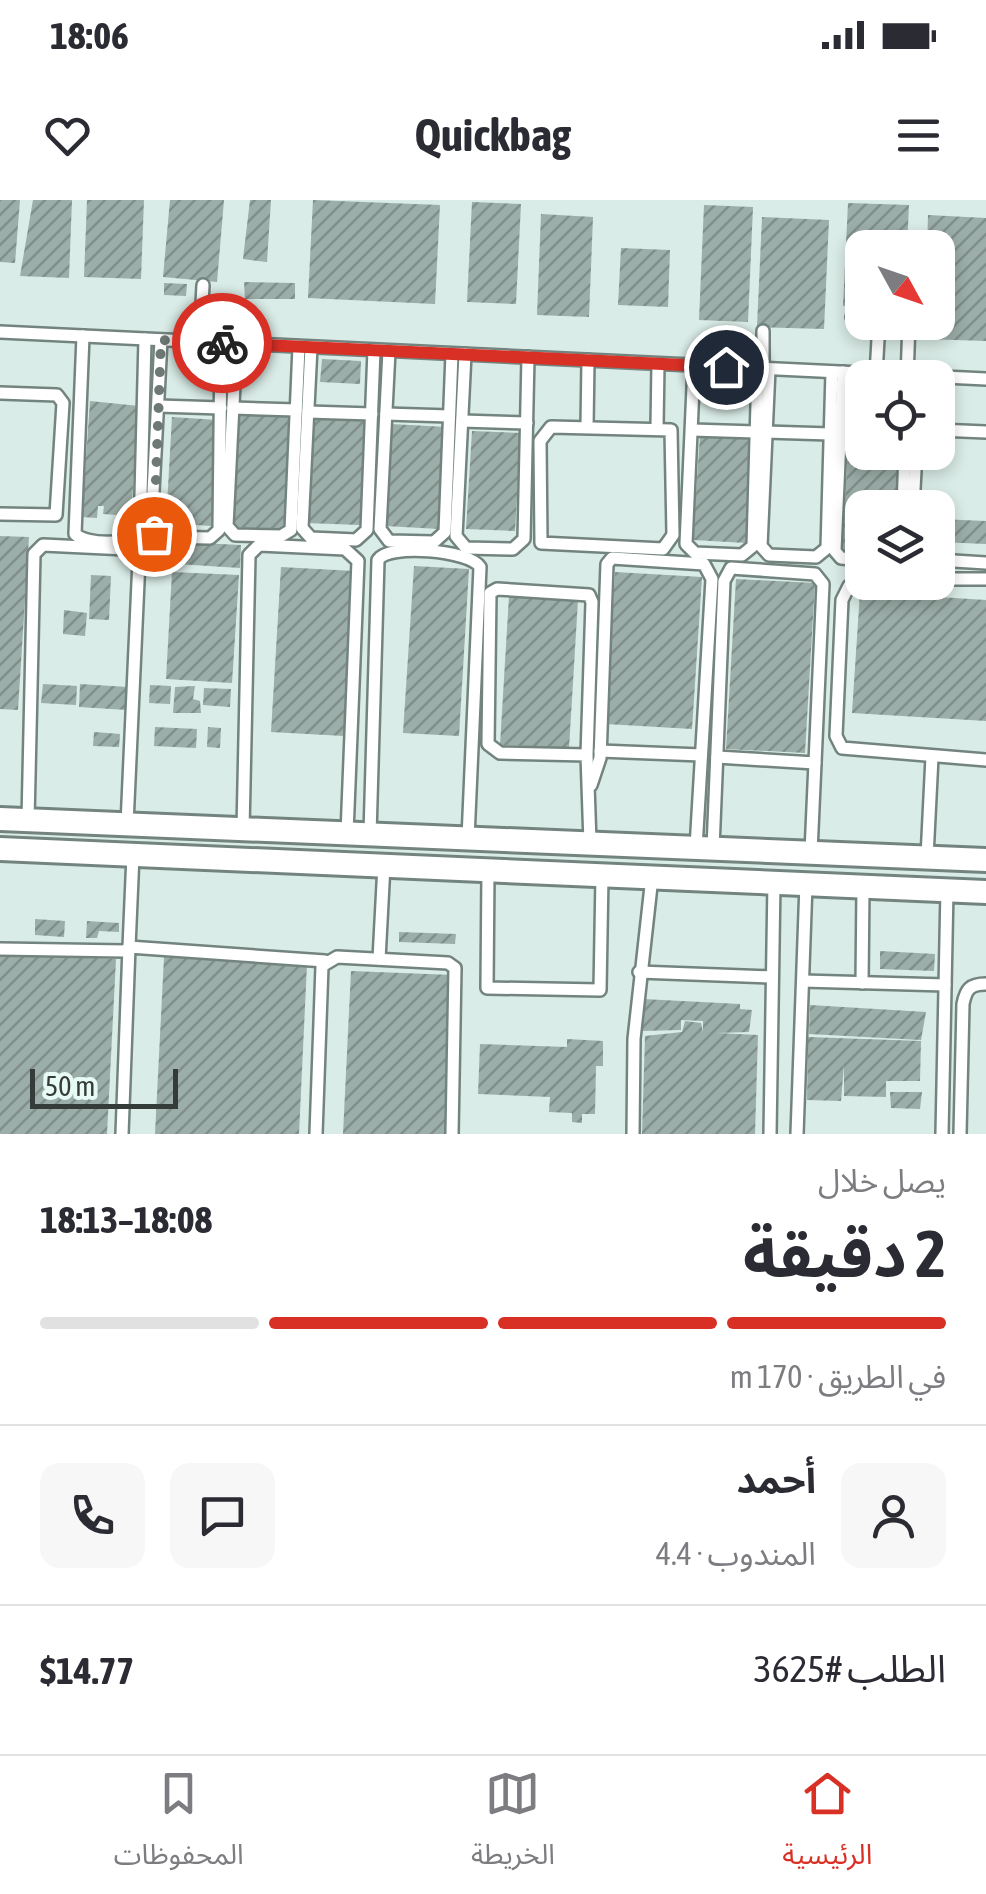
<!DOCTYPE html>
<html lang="ar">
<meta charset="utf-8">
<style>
body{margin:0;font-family:"Asap Condensed","Noto Sans Arabic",sans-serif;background:#f7f7f7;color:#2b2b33;direction:rtl;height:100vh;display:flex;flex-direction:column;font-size:38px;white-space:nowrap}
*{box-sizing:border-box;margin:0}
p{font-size:32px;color:#7c7c81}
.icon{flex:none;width:55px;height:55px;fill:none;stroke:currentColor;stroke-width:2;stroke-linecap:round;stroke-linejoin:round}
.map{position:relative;height:934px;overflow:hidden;direction:ltr}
.side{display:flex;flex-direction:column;background:#fff;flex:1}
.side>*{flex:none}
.needle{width:65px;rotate:130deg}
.tools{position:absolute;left:845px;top:30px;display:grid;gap:20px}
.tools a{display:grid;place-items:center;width:110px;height:110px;border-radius:20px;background:#fff;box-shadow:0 5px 15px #0003;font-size:50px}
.scale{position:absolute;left:30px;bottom:25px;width:148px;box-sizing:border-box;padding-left:10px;border:5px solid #343b39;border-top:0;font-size:28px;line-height:35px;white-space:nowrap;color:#343b39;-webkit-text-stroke:8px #e7faf4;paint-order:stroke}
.pin{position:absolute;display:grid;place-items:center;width:85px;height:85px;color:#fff;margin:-42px;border:5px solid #fff;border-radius:50%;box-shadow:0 2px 10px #0007}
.courier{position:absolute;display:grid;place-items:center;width:100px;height:100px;margin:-50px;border:8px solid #d93025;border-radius:50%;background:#fff;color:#222;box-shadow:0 2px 12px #0007}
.summary em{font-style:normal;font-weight:700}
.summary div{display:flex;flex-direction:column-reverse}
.summary{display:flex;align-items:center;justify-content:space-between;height:170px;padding:0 40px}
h1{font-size:65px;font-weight:700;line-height:75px}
.bar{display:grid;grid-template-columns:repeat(4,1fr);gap:15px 10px;align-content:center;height:120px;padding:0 40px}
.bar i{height:12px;border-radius:8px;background:#e1e1e2}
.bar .selected{background:#d93025}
.bar p{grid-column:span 4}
.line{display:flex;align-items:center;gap:25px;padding:0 40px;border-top:2px solid #e1e1e2}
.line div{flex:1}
.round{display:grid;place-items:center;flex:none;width:105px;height:105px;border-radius:20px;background:#f7f7f7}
.status{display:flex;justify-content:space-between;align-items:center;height:70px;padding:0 50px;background:#fff;direction:ltr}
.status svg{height:28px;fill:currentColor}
header{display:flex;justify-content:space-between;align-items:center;height:130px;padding:0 40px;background:#fff;font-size:45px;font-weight:700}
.tab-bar{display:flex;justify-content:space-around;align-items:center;height:140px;border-top:2px solid #e1e1e2;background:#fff;font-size:28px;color:#7c7c81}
.tab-bar a{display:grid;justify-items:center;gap:5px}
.tab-bar .selected{color:#d93025}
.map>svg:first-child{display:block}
.building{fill:url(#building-hatch)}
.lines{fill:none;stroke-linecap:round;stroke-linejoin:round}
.lane-casing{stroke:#73847f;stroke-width:16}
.street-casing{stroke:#73847f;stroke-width:28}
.lane{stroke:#fff;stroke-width:11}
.street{stroke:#fff;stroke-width:22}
.done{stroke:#6e7976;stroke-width:10;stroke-dasharray:0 18}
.route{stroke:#d93025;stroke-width:12}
</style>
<div class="status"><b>18:06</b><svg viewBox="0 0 49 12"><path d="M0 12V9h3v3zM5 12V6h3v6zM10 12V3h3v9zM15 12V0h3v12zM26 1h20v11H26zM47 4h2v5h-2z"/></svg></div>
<header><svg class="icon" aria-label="menu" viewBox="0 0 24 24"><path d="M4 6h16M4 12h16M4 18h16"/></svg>Quickbag<svg class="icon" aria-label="heart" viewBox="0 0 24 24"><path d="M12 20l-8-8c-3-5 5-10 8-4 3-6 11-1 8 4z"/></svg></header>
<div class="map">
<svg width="986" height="934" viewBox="0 0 986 934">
<defs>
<pattern id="building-hatch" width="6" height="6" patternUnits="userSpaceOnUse" patternTransform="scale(2.5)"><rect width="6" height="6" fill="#9caea9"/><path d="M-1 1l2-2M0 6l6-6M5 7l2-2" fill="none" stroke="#808f8b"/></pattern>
</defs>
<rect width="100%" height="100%" fill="#daece7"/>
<g class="building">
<polygon points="0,0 20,0 15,63 0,62"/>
<polygon points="33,0 72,0 69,78 20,76"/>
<polygon points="87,0 144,0 141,79 84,77"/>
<polygon points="170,0 224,0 217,82 163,77"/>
<polygon points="250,0 271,0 267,62 243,59"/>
<polygon points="313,0 440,5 435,104 308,98"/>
<polygon points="472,2 521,4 516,104 467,102"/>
<polygon points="848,3 909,5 907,48 862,48 862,107 843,106"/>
<polygon points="704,5 753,7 748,122 699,120"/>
<polygon points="541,14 593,17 589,117 537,115"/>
<polygon points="928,15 986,18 986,141 923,139 923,122 938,122 938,48 927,48"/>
<polygon points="762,17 829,20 824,129 757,127"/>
<polygon points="621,48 670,50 668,107 618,105"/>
<polygon points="244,82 295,83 295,99 245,99"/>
<polygon points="164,83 187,84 186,96 164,95"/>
<polygon points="322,159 361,161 360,184 320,182"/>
<polygon points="90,201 139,206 131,316 103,314 104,306 98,306 97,318 82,317"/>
<polygon points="238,214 291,217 284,330 231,327"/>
<polygon points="172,217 218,220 211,326 166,323"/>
<polygon points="313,217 367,220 360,325 306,323"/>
<polygon points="391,224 446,227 439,329 385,326"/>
<polygon points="472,231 521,233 515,331 466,329"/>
<polygon points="700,235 752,238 746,343 693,340"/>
<polygon points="848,249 900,252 897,308 862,308 862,354 842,352"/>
<polygon points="938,319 986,321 986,344 938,342"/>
<polygon points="0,336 29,337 18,510 0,509"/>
<polygon points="179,342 241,345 240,368 177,364"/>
<polygon points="414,366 469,369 459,536 403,533"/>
<polygon points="281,367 354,371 344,536 271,532"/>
<polygon points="172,372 239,375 232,483 166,479"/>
<polygon points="615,372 702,377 692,529 606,524"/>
<polygon points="91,375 111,376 109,420 89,419"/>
<polygon points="736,379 815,383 805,553 726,549"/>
<polygon points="860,392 986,400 986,521 852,513"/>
<polygon points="509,396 578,400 569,548 500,545"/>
<polygon points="64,410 87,413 85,436 63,434"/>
<polygon points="43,484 77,486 76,505 41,503"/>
<polygon points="80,484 128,487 127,510 79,507"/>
<polygon points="150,485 171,486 170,504 149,503"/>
<polygon points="195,486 193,499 200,501 201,513 173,513 175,487"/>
<polygon points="204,488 231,489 230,507 203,505"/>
<polygon points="155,527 197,529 196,548 154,546"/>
<polygon points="208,527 221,528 220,548 207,547"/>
<polygon points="94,532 120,534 119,547 93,546"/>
<polygon points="35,719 65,721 64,737 35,735"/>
<polygon points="87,721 119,723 119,732 99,731 97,738 86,738"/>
<polygon points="399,732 456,734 455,744 399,742"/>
<polygon points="880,751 935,754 934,771 880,769"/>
<polygon points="0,754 116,759 107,934 0,934"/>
<polygon points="164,757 307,764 299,934 155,934"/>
<polygon points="351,771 453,775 445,934 343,934"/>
<polygon points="643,799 740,804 740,809 752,810 749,832 717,833 758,835 755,934 642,934 645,836 682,832 685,821 701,823 703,832 703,821 681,820 681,830 641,831"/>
<polygon points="810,805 926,812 921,840 809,834"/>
<polygon points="808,837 921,841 920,881 886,881 886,897 844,896 844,865 841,901 807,900"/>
<polygon points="567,839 603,841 603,866 596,866 595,914 582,914 582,923 572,922 572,913 549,912 550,897 478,894 480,844 567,847"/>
<polygon points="890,892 922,892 920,909 891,908"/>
</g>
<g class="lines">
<g class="lane-casing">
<g id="lane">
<polyline points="852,117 862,118"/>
<polyline points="0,132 986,179"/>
<path d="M83,136l-8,198c11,11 54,11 65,0l5,-195"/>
<polyline points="161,140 151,330 158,337 210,338 219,330 221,143"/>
<polyline points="200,142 203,85"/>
<polyline points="236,144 227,326 235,335 281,336 291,330 299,147"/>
<polyline points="311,147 302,328 311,338 356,340 367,330 374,150"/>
<polyline points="389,151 380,329 389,341 434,342 445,332 452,154"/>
<polyline points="465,154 456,336 466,348 513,349 524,339 528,157"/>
<polyline points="694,165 686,344 695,353 742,355 753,346 758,168"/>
<polyline points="763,168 763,131"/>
<polyline points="769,169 761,346 769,355 816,357 827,348 832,172"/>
<polyline points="843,172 835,351 841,358 862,360"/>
<polyline points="876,174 879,122"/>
<polyline points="907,178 909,122"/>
<polyline points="0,193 57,195 63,203 56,315 0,314"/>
<polyline points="158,206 221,208"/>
<polyline points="233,208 296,210"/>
<polyline points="308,212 372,214"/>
<polyline points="386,214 449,216"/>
<polyline points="462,221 527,223"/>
<polygon points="551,227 671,230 673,335 663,349 541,343 540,241"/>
<polyline points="587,227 588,160"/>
<polyline points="657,227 658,164"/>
<polyline points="692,230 756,232"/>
<polyline points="938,230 986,232"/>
<polyline points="766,232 830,234"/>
<polyline points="841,236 862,237"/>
<polyline points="903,308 905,252"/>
<polyline points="913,308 916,252"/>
<polyline points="938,360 986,363"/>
<polyline points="862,379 849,386 842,400 836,536 842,548 986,560"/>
<polyline points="938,379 986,379"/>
<polyline points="600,551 701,555"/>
<polyline points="587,555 500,553 488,544 490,393 497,389 589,395 592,402 587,555 590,643"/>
<polyline points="717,557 815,563"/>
<polyline points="591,585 600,558 607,364 612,358 704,364 712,379 696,648"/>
<polyline points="28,620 34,354 43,345 126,349 139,360 127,624"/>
<polyline points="243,629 249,355 259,345 345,349 358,361 347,633"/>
<path d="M370,634l8,-274c10,-17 91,-10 102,7l-12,271"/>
<polyline points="713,648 724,381 731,368 815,374 823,384 811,652"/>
<polyline points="927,657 932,557"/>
<polyline points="488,670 487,788 600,790 602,676"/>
<polyline points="0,749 125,751 129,747 133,655"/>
<polyline points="379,759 384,665"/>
<polyline points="639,772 772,777"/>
<polyline points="803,781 945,785"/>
<polyline points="862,783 863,687"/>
<polyline points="122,934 129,747 325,761"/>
<polyline points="316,934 322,766 337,757 448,763 455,768 452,934"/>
<polyline points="633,934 634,839 652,677"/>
<polyline points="770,934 774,682"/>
<polyline points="797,934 806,684"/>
<polyline points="942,934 947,690"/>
<path d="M960,934l3,-130c3,-15 7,-20 23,-20"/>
</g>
</g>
<g class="street-casing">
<g id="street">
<polyline points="0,619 986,660"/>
<polyline points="0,649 986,692"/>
</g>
</g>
<use href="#lane" class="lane"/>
<use href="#street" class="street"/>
</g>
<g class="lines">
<polyline class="done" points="154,334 161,140 222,143"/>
<polyline class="route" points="222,143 726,167"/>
</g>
</svg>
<div class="tools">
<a><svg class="needle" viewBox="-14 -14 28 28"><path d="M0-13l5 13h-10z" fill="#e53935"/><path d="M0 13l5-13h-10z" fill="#7c7c81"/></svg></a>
<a><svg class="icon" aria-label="locate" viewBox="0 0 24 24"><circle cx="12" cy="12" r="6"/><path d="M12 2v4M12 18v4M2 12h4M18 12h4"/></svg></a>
<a><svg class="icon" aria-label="layers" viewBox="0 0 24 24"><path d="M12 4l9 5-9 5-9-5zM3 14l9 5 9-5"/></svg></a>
</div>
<div class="scale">50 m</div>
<div class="pin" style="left:154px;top:334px;background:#ea580c"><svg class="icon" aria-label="bag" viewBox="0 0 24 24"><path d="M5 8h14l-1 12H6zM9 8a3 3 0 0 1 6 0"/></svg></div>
<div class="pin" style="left:726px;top:167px;background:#1f2937"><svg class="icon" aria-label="home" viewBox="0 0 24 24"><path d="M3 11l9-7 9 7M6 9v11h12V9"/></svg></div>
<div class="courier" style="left:222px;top:143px"><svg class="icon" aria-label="bike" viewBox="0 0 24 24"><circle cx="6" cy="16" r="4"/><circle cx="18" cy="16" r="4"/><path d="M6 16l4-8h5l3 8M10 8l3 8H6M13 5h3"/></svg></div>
</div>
<section class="side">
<div class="summary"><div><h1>2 دقيقة</h1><p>يصل خلال</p></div><em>18:08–18:13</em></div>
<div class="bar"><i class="selected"></i><i class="selected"></i><i class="selected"></i><i></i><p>في الطريق · 170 m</p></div>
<div class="line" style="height:180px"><a class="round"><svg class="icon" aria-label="person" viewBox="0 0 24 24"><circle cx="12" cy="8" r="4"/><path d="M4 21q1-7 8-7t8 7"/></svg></a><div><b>أحمد</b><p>المندوب · 4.4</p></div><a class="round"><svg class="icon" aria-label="chat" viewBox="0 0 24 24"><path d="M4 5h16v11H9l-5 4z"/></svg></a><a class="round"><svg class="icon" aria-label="phone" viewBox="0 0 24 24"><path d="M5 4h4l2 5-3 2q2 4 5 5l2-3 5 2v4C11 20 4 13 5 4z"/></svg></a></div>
<div class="line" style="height:130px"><div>الطلب #3625</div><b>$14.77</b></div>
</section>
<nav class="tab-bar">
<a class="selected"><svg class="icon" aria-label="home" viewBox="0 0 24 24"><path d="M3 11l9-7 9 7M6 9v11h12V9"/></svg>الرئيسية</a>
<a><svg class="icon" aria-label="map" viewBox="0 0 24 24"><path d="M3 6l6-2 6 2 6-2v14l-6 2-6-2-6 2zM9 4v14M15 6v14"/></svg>الخريطة</a>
<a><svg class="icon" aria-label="saved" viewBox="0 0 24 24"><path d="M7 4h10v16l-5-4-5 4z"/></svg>المحفوظات</a>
</nav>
